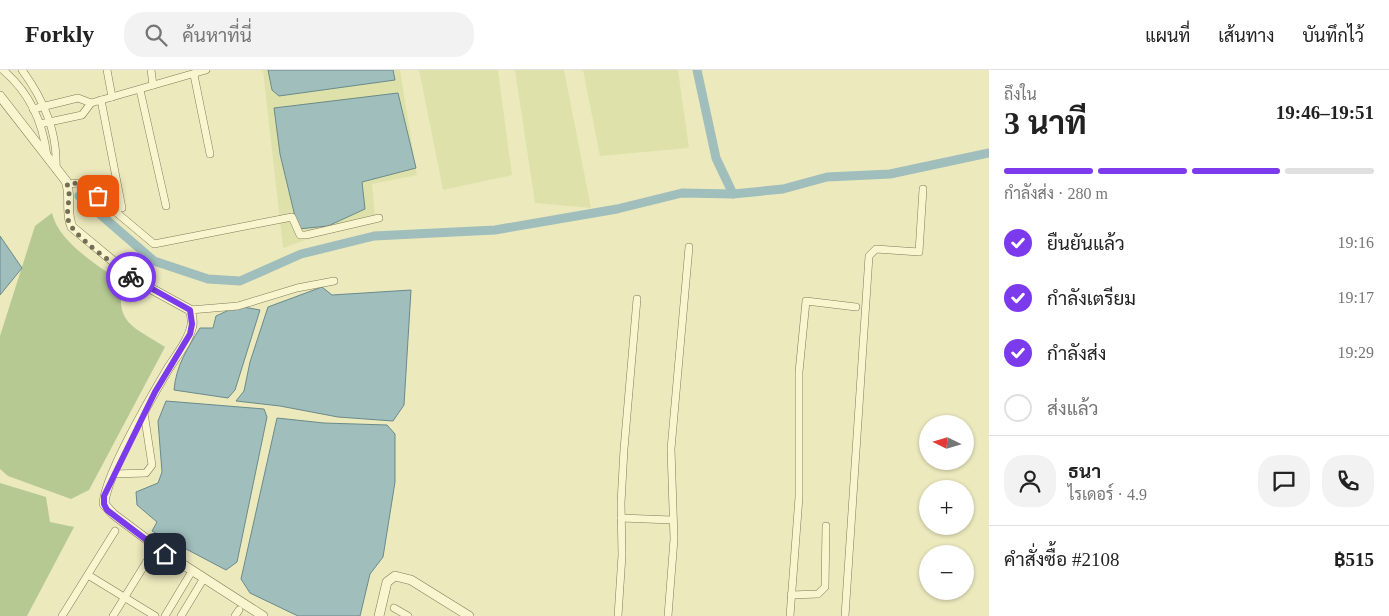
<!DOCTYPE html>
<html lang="th">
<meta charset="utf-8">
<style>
body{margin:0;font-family:"Times New Roman",Sarabun,serif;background:#f2f2f2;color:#222;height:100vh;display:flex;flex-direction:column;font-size:19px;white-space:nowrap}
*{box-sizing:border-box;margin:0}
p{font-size:16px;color:#767676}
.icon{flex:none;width:28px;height:28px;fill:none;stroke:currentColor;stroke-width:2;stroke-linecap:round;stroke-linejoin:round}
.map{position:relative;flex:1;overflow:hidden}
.panel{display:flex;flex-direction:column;background:#fff;width:400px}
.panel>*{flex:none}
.needle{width:32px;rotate:275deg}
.fabs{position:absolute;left:919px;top:345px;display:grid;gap:10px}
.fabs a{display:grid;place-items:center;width:55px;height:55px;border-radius:50%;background:#fff;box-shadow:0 1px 4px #0004;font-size:25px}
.pin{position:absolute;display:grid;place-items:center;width:42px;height:42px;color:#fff;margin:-21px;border-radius:10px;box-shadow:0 2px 8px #0006}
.courier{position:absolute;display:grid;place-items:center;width:50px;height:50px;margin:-25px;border:4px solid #7c3aed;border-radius:50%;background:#fff;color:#222;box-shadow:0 1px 6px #0007}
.summary em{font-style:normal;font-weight:700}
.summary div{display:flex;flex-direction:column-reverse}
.summary{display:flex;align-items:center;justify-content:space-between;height:85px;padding:0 15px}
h1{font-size:32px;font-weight:700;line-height:38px}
.bar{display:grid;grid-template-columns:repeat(4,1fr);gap:8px 5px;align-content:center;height:60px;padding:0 15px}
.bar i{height:6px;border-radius:4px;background:#e0e0e0}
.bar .selected{background:#7c3aed}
.bar p{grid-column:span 4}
.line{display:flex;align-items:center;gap:12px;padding:0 15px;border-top:1px solid #e0e0e0}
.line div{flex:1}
.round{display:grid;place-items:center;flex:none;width:52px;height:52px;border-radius:20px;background:#f2f2f2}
ol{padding:0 15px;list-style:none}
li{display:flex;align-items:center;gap:15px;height:55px}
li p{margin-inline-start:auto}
li .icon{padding:5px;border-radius:50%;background:#7c3aed;color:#fff;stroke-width:4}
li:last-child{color:#767676}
li i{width:28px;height:28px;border:2px solid #e0e0e0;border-radius:50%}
header{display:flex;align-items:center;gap:30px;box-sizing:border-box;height:70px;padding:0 25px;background:#fff;border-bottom:1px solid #e0e0e0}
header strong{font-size:24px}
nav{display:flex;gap:28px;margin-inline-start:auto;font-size:18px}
.search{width:350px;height:45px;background:#f2f2f2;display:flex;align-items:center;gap:12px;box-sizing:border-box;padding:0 18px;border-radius:20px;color:#767676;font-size:19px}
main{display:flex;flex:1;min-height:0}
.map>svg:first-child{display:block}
.farmland{fill:#dee2aa}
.green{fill:#b6c992}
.water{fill:#a0bebc;stroke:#698a8a}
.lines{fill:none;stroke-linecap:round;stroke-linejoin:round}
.canal{stroke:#a0bebc;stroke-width:9}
.minor-casing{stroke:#837957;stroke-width:8}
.tertiary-casing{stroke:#837957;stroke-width:10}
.minor{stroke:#f8f5cf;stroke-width:7}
.tertiary{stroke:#f8f5cf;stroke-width:9}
.done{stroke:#746e54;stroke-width:5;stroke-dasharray:0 9}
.route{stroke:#7c3aed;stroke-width:6}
</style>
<header>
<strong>Forkly</strong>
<div class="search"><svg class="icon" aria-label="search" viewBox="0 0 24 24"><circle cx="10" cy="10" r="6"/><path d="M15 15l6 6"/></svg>ค้นหาที่นี่</div>
<nav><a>แผนที่</a><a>เส้นทาง</a><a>บันทึกไว้</a></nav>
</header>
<main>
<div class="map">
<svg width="989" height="546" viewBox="0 0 989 546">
<rect width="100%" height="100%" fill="#ece9bd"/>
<g class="farmland">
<polygon points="263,0 400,0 417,105 372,114 375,145 283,178"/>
<polygon points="419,0 498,0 512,105 443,120"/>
<polygon points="515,0 564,0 591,138 535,133"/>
<polygon points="583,0 678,0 689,78 600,86"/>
</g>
<g class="green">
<path d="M52,143c6,29 48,54 71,70 -9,41 12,44 42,64l-76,143 -18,9 -63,-23 -8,-7v-133l35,-110z"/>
<polygon points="0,413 46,427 50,452 74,457 27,546 0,546"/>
</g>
<g class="water">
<polygon points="268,0 393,0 395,10 279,26 272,20"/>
<polygon points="398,23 416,98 362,112 365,139 328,156 298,159 280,84 274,38"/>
<polygon points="0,166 22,198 0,225"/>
<polygon points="322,217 332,225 411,220 404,335 393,351 338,347 280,336 236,331 244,321 250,292 268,237"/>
<path d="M238,236l22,4 -25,80 -7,8 -54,-8c2,-24 13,-41 26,-62h13l3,-12z"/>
<polygon points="166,331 264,339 267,347 237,492 226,500 152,461 157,452 137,435 136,422 158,413 162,402 158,351"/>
<polygon points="277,348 324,353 387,355 395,364 395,412 383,487 370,504 360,546 298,546 250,523 241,509"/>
</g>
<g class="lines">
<g class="canal">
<polyline points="697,0 716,88 733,124"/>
<polyline points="79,126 154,191 208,209 240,211 301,184 374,166 495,160 617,139 682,123 733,124 783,119 827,107 890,104 989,83"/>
</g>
<g class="minor-casing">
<g id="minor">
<path d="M3,0c26,22 40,53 44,86"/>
<path d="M22,0c22,30 36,62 34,99"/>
<polyline points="107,0 112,27"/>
<polyline points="151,0 153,15"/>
<polyline points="194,5 210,84"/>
<polyline points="140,20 166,136"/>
<polyline points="101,30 122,138"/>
<polyline points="91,33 206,0"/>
<polyline points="33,39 78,28 91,33 82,45 40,54"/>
<polyline points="67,114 79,113 86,117 154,174 292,147 300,165 306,165 379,148"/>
<polyline points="190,240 238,236 297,218 334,211"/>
<polyline points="114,404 146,403 152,395 144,343"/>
<polyline points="621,448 672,450"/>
<polyline points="88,505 155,546"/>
<polyline points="791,525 818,524 825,517 826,456"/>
<polyline points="394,538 408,546"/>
<polyline points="62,546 115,461"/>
<polyline points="113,546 152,483"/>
<polyline points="165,546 192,501"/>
<polyline points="181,546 204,508"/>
<polyline points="235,546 239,540"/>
<polyline points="618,546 622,485 621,433 624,379 637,229"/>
<polyline points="668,546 674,469 671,379 689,177"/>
<polyline points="790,546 799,427 799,302 806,231 856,237"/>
<polyline points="845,546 869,186 876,179 919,182 923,119"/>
</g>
</g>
<g class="tertiary-casing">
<g id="tertiary">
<path d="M0,26l66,85c6,15 -1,31 6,46l65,54 53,29c2,6 3,10 2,15 -3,16 -16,31 -24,44 -16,27 -63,108 -64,135l9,10 52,39 98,63"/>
<polyline points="379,546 387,512 395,506 411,510 469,546"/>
</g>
</g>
<use href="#minor" class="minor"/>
<use href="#tertiary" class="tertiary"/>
</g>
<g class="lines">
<path class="done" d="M98,126l-19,-13 -12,1c5,11 -1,23 1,35 3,17 49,46 63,58"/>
<polyline class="route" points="131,207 190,240 192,254 190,264 155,322 104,426 104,434 107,440 165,484"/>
</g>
</svg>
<div class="fabs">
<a><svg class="needle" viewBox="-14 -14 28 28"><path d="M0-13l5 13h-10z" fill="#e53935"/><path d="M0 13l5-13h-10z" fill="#767676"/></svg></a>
<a>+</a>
<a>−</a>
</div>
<div class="pin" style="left:98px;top:126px;background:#ea580c"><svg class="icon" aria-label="bag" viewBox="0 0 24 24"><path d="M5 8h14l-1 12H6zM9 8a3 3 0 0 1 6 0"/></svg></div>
<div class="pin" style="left:165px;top:484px;background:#1f2937"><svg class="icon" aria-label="home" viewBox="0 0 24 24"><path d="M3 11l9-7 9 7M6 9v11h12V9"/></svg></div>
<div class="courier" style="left:131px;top:207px"><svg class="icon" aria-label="bike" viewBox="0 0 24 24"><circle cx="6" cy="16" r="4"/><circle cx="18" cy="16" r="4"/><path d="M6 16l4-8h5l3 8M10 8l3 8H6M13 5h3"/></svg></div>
</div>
<section class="panel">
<div class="summary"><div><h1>3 นาที</h1><p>ถึงใน</p></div><em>19:46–19:51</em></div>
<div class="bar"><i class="selected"></i><i class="selected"></i><i class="selected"></i><i></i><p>กำลังส่ง · 280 m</p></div>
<ol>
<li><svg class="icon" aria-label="check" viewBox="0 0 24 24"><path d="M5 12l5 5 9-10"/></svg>ยืนยันแล้ว<p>19:16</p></li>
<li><svg class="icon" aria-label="check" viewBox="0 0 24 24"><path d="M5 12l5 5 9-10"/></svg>กำลังเตรียม<p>19:17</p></li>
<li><svg class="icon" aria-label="check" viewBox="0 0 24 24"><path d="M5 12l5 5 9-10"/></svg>กำลังส่ง<p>19:29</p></li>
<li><i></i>ส่งแล้ว</li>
</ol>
<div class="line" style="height:90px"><a class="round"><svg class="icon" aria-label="person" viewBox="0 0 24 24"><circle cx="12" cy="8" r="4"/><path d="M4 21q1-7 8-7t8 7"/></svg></a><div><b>ธนา</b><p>ไรเดอร์ · 4.9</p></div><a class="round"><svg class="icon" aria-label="chat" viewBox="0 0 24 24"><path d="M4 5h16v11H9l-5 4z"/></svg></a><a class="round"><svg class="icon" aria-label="phone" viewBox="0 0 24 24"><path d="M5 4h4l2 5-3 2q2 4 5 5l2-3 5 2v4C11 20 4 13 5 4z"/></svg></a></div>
<div class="line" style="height:65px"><div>คำสั่งซื้อ #2108</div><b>฿515</b></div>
</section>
</main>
